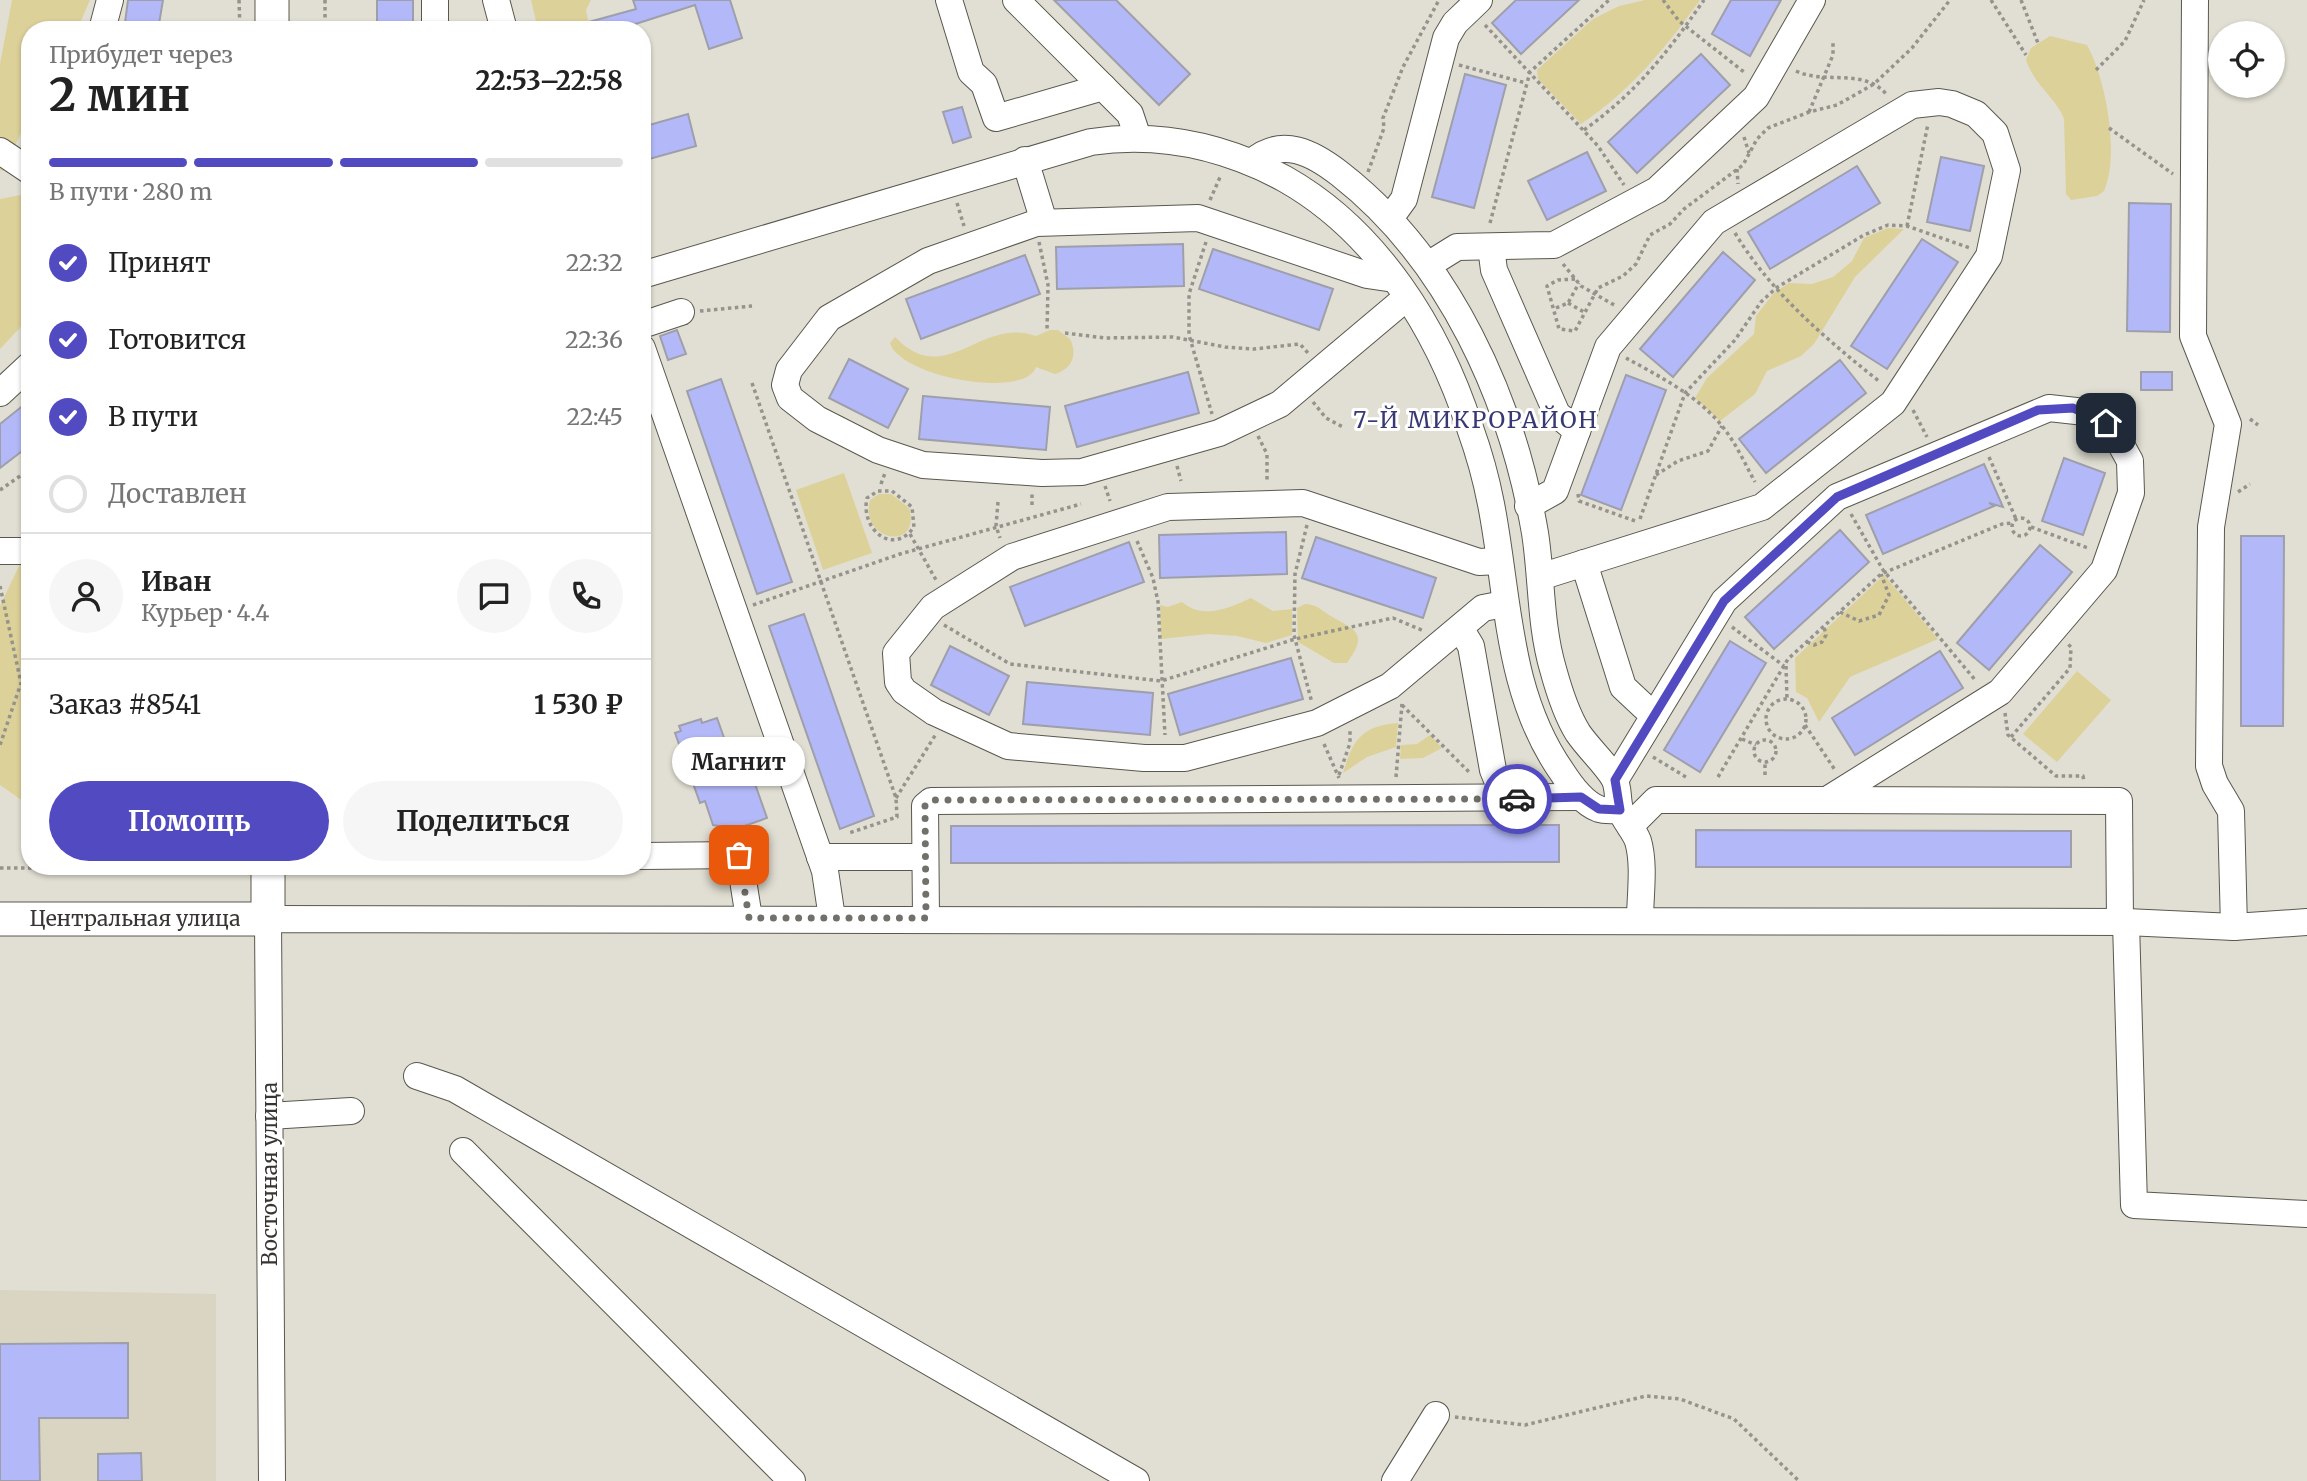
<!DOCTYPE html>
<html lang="ru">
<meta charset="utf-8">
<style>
body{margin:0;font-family:Merriweather,serif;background:#f6f6f6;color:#222;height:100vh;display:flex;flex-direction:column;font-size:26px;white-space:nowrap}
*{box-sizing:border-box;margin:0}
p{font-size:23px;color:#767676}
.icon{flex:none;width:38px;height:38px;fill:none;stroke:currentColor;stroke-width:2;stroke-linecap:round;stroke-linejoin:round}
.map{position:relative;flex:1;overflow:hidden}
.panel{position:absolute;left:21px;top:21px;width:630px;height:854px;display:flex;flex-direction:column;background:#fff;border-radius:28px;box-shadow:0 2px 5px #0004}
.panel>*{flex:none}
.buttons{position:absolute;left:2208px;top:21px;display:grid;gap:14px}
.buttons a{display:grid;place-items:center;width:77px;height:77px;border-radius:50%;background:#fff;box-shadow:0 2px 5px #0004;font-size:35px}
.pin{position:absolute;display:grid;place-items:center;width:60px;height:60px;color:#fff;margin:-30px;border-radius:14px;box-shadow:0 4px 10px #0006}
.courier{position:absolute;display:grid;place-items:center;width:70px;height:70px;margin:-35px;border:5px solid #524ac1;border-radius:50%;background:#fff;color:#222;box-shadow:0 2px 9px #0007}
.bubble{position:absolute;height:49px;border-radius:24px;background:#fff;box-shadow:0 2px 5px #0004;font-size:23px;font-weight:700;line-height:49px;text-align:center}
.headline em{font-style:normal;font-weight:700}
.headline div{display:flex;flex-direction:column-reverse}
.headline{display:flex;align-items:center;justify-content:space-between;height:119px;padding:0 28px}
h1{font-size:46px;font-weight:700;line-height:52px}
.bar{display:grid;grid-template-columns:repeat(4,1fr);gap:10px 7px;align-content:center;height:84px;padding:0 28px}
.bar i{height:9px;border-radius:5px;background:#e0e0e0}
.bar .on{background:#524ac1}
.bar p{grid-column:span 4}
.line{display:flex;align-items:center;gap:18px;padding:0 28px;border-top:2px solid #e0e0e0}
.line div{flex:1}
.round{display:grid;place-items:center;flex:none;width:74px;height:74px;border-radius:37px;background:#f6f6f6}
ol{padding:0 28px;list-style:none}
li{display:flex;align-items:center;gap:21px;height:77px}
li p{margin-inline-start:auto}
li .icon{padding:7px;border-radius:50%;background:#524ac1;color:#fff;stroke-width:4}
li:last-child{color:#767676}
li i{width:38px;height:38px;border:4px solid #e0e0e0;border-radius:50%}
.primary-button{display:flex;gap:14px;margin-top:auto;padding:14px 28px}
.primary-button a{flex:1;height:80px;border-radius:42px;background:#524ac1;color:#fff;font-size:28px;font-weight:700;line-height:80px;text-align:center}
.primary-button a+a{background:#f6f6f6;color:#222}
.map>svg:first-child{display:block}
.built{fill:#d9d5c2}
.green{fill:#ddd19a}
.building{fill:#b3b9f8;stroke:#9e9faa;stroke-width:2}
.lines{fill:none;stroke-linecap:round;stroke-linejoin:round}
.minor-casing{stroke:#5a584e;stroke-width:28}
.major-casing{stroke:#5a584e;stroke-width:35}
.path{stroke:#95938b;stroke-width:3.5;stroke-dasharray:3.5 3.5;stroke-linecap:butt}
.minor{stroke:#fff;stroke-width:26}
.major{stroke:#fff;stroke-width:33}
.done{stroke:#72706a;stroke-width:7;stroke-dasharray:0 12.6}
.route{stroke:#524ac1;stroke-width:9}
.labels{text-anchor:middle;stroke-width:6;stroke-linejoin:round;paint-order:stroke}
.street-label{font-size:21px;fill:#363531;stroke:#fff}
.neighbourhood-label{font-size:23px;letter-spacing:2px;fill:#383874;stroke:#fff}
</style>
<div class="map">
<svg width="2307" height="1481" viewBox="0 0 2307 1481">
<rect width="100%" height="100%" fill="#e1dfd3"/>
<polygon class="built" points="0,1290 216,1294 216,1481 0,1481"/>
<g class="green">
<polygon points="12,0 90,0 77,30 30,30 30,114 3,171 0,170 0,64"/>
<polygon points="531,0 591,0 586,10 590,30 538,30"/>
<path d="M1645,0h55c-35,49 -69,90 -119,124l-43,-45 -1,-9 56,-51 26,-13z"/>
<path d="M2050,36l37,9c19,34 33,110 17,146l-7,5 -26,4 -5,-6 -2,-75c-7,-20 -30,-34 -38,-59l5,-12z"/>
<polygon points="25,194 30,199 30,317 0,349 0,199"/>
<polygon points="1888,228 1904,229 1855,277 1814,344 1801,356 1767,371 1755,394 1720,421 1695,398 1707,378 1754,334 1756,316 1773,294 1789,283 1812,284 1833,277 1852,261 1864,238"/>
<path d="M1050,330h8l12,9c8,16 2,30 -15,35l-19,-7c-11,33 -136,10 -146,-24l5,-6c51,53 85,-21 141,-1z"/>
<polygon points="844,473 872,553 823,570 796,490"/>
<path d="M879,494h12l18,14c13,44 -50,34 -39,-8z"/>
<polygon points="30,543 30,806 0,785 0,606"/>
<polygon points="1884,575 1938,639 1850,677 1819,722 1807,698 1796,692 1795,658"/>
<path d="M1251,598l22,13 19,-2v26l-26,8 -29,-7 -29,-2 -47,5 -1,-34 8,2 14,-5c21,18 47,6 69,-4z"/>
<path d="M1305,604c11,0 15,5 24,11 23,14 42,16 18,48h-13l-36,-21 -1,-34z"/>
<polygon points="2077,671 2111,700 2057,762 2023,734"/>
<path d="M1398,723l-2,24 -29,10 -24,16c10,-33 18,-47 55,-50z"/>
<polygon points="1430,735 1442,748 1423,758 1400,759 1401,745 1417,744"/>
</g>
<g class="building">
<polygon points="128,0 163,0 158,30 124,30"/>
<rect x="377" y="0" width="36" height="30"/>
<polygon points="633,0 730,0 742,38 709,49 695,5 626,27 627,30 579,30 578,25 636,9"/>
<polygon points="1054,0 1116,0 1190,74 1159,105"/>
<polygon points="1516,0 1579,0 1521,54 1492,23"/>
<polygon points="1731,0 1781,0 1750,56 1712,34"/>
<polygon points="1701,54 1730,85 1637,173 1608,142"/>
<polygon points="1465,74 1506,85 1474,208 1432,197"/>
<polygon points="962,107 971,137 953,143 943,112"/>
<polygon points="688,114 696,146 642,161 642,127"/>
<polygon points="1587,152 1606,191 1547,220 1528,181"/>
<polygon points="1941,157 1984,166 1970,231 1927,222"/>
<polygon points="1857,166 1880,203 1770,269 1748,232"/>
<polygon points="2129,203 2171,204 2170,332 2127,331"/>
<polygon points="1922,239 1958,262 1887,369 1851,346"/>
<polygon points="1183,244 1184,286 1057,289 1056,247"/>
<polygon points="1213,249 1333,289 1319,330 1199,289"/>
<polygon points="1723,252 1755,280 1673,377 1640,349"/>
<polygon points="1025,255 1040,294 921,339 906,299"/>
<polygon points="677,330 686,354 668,360 660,336"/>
<polygon points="849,359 908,389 888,428 829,398"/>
<polygon points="1840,360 1866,393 1766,473 1739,439"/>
<polygon points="1188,372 1199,413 1077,447 1065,406"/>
<rect x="2141" y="372" width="31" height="18"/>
<polygon points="1626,375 1666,390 1621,510 1581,495"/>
<polygon points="721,379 792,582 757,594 687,391"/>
<polygon points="923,396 1050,407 1046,450 919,439"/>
<polygon points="30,400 30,445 0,468 0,424"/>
<polygon points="2064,458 2105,473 2083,535 2042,521"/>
<polygon points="1984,464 2003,507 1989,503 1994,506 1883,554 1866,515"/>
<polygon points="1840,530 1869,562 1774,649 1745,617"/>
<polygon points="1286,532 1287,574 1160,578 1159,535"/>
<polygon points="2241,536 2284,536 2283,726 2241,726"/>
<polygon points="1316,537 1436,578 1423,618 1302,578"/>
<polygon points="1129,542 1144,582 1025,626 1010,587"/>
<polygon points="2040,545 2072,572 1989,670 1957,643"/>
<polygon points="804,614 874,816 840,829 769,626"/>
<polygon points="1730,641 1766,663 1700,772 1664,750"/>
<polygon points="950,646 1009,676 989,715 931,685"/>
<polygon points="1940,651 1963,688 1855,755 1832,718"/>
<polygon points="1291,658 1303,699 1180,735 1168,694"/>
<polygon points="1027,682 1153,693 1150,735 1023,724"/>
<polygon points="717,718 727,746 740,741 767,818 736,829 713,825 705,801 700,803 675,733 681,731 679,726 701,719 702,723"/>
<polygon points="1559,825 1559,862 951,863 951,826"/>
<polygon points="1696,830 2071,831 2071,867 1696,867"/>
<polygon points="128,1343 128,1418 39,1418 40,1481 0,1481 0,1344"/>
<polygon points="141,1453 142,1481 98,1481 98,1454"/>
</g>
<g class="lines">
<g class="minor-casing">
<g id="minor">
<polyline points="496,0 504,30"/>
<polyline points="949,0 971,72 984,84 996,118 1103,87"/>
<polyline points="1016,0 1130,114 1138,138"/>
<polyline points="2195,0 2193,336 2228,424 2211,527 2209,766 2215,784 2231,811 2234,927"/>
<polyline points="102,30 110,0"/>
<polyline points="435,30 435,0"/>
<polyline points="0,151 30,171"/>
<polyline points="1025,160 1044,222"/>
<path d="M1252,162c30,-26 61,-9 88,12 109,85 172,225 195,359 7,45 5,92 18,136 6,22 13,45 25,64 11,16 26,29 36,45 5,9 3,22 6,31 4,11 14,21 18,32 7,24 2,55 2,79"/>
<polyline points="1391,217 1404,199 1446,38 1455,23 1479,0"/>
<polyline points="1491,247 1494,270 1557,414 1577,431"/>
<polyline points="1428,265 1457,247 1554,245 1657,190 1756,97 1812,0"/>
<path d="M642,275l449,-133c69,-10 133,4 194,37 92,52 153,150 185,249 9,25 16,50 21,76 18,92 15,188 71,268 9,14 21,31 37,37 6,2 15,1 21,1"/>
<polyline points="1394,279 1367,275 1198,218 1036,223 928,261 829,318 789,370 785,385 790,398 817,419 878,450 923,465 1042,473 1082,472 1219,433 1280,404 1406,298"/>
<polyline points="642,325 681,312"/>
<polyline points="642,348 825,871 832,918"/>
<polyline points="0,393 30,365"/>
<polyline points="1528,506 1555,491 1608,347 1714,222 1912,105 1939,102 1952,104 1976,114 1995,133 2007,170 1989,256 1893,403 1762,507 1540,577"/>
<polyline points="0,551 30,551"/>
<polyline points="1499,561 1479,562 1303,503 1168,507 1012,557 933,607 896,653 898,682 904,691 934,712 1008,746 1144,758 1185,758 1317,723 1390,686 1483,608 1504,604"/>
<polyline points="1584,563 1623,687 1654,716"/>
<polyline points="1460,628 1471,646 1493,770 1505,799"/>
<polyline points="1615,780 1724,601 1837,497 2049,408 2085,412 2114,432 2130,461 2131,493 2104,570 2000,692 1827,800 1656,800 1630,826"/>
<polyline points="1827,800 2119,801 2120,922"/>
<polyline points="642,856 739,855 749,918"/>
<polyline points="820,857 925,857"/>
<polyline points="926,918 925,806 931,801 1581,797"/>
<polyline points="2126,922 2134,1205 2307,1214"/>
<polyline points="417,1076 455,1089 1136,1481"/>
<polyline points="269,1116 351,1111"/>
<polyline points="463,1151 792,1481"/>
<polyline points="272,1481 268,919 2126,922 2234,927 2307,922"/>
<polyline points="1395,1481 1436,1415"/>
</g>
</g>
<g class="major-casing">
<g id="major">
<polyline points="272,30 272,0"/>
<path id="s1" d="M0,919h268v-53"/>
</g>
</g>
<g class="path">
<polyline points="239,0 240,30"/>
<polyline points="325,0 325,30"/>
<polyline points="1663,0 1679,21 1744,72"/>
<polyline points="1991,0 2026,55"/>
<polyline points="2021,0 2038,43"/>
<polyline points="1485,25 1598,146 1624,185"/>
<polyline points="1459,65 1526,83"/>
<polyline points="2096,70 2125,41 2144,0"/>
<path d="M1796,71c29,14 68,-4 91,24"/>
<polyline points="1809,112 1833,55 1833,40"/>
<polyline points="2109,128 2173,174"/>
<path d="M1584,130c53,-38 83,-77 120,-130"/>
<polyline points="1744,137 1749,153"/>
<polyline points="1737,169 1738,184"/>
<polyline points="1368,172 1384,128 1383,118 1403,67 1439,0"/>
<polyline points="1210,200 1221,175"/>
<polyline points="957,203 964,226"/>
<polyline points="1490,223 1530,72 1609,0"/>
<polyline points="1907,226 1928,124"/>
<path d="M1735,233c37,61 90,105 145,149"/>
<polyline points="1039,242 1048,285 1047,331"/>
<polyline points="1206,242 1189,294 1189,335 1212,414"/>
<polyline points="1563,264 1581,286 1616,306"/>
<polyline points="1575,279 1558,280 1547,286 1559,329 1575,331 1598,288 1623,276 1636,264 1650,235 1670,224 1684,209 1743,165 1757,139 1768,128 1809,112 1837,105 1874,84 1912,48 1950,0"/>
<polyline points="1568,303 1584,312"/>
<polyline points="1556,308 1568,303 1579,283"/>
<polyline points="700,311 752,306"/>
<polyline points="1065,333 1105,338 1173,337 1225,347 1254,349 1300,344 1308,353"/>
<path d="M1626,358c33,18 72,38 96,68 14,17 23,38 33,56"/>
<polyline points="752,383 896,798 897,817 849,833"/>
<polyline points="1313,402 1326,418 1343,427"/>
<polyline points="1913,410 1927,437"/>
<polyline points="2250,419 2258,425"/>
<polyline points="1258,436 1267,454 1267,482"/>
<polyline points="1989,457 2016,519"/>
<polyline points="1177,466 1181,481"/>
<polyline points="1656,475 1678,461 1708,451 1722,426"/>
<polyline points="881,484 885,473"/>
<polyline points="1105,486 1110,501"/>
<polyline points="0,490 30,469"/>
<path d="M878,491h14l20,16 2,20c-21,30 -54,2 -47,-29z"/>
<polyline points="2238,492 2250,484"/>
<polyline points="1578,494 1579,501 1638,522"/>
<polyline points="998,502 996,526 1000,538"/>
<polyline points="1032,505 1032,493"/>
<polyline points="1851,514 1883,570 1976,681"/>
<circle cx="2021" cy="527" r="9"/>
<polyline points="1640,519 1685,393 1735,340 1761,302 1776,288 1864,235 1888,225 1907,226 1970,248"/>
<polyline points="1307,525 1295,574 1294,635 1312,703"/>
<polyline points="2031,527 2088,548"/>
<polyline points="910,534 936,580"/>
<polyline points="1137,541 1153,578 1158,602 1165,735"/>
<polyline points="0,586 21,683 0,745"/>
<polyline points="753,605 900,554 1081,504"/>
<polyline points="1840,612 1859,621 1879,615 1889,595 1881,574"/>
<polyline points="944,625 1010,664 1161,681 1295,639 1393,618 1424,631"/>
<polyline points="1732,627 1784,666"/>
<polyline points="1807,642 1814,645 1822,642 1826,635 1824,627"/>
<polyline points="1786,666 1787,699"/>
<circle cx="1786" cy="719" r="20"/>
<polyline points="1402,705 1471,774"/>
<polyline points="2005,713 2008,735 2056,776 2083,776 2084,781"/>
<polyline points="1805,725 1835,770"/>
<polyline points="2011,737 2070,668 2071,647 2068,644"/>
<polyline points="1742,739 1756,745"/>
<circle cx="1765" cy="751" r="11"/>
<polyline points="1324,744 1339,778"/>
<polyline points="1653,757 1686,777"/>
<polyline points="1339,775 1350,743 1350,730"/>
<polyline points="1765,775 1765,762"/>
<polyline points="1396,777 1402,704"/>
<polyline points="1718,777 1788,659 1881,574 2002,524 2013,523"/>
<polyline points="896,798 936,734"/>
<polyline points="0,868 236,869 236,866"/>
<polyline points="1455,1417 1525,1425 1646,1396 1680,1399 1734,1419 1799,1481"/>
</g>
<use href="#minor" class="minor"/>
<use href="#major" class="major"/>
</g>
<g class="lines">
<polyline class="done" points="739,855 749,918 926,918 925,806 932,800 1517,799"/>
<polyline class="route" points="1517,799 1581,797 1599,809 1620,810 1615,780 1724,601 1837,497 2038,410 2073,408 2106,423"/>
</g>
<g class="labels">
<g class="street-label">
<text dy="7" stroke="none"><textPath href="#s1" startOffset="135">Центральная улица</textPath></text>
<text transform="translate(270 1174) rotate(-90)" y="7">Восточная улица</text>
</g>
<g class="neighbourhood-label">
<text x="1476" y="428">7-Й МИКРОРАЙОН</text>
</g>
</g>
</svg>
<div class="buttons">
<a><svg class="icon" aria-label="locate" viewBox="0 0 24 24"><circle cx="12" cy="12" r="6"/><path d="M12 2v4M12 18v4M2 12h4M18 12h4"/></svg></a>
</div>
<div class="pin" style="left:739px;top:855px;background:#ea580c"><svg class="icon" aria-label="bag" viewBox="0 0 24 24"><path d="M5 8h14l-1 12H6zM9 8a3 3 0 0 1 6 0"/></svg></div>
<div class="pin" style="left:2106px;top:423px;background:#1f2937"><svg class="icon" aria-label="home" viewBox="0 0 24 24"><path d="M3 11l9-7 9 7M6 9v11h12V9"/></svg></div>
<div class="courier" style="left:1517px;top:799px"><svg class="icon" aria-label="car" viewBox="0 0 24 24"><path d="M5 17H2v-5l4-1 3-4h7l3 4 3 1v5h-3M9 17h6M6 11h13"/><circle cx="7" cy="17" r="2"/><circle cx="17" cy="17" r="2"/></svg></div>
<div class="bubble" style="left:672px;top:737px;width:133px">Магнит</div>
<section class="panel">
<div class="headline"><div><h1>2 мин</h1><p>Прибудет через</p></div><em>22:53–22:58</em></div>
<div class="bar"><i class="on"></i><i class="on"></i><i class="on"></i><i></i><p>В пути · 280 m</p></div>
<ol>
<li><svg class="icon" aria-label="check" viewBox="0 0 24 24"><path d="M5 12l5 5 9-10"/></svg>Принят<p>22:32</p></li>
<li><svg class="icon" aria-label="check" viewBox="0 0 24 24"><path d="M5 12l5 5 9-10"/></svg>Готовится<p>22:36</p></li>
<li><svg class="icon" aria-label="check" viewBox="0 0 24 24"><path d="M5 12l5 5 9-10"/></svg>В пути<p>22:45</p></li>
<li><i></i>Доставлен</li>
</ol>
<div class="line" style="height:126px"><a class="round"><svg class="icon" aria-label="person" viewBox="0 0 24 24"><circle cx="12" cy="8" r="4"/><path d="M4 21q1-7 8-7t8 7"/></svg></a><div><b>Иван</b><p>Курьер · 4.4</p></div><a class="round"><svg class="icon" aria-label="chat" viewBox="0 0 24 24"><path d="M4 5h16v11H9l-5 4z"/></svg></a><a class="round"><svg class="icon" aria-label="phone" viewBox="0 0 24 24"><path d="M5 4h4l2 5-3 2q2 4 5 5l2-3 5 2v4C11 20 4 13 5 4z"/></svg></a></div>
<div class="line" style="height:91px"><div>Заказ #8541</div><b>1 530 ₽</b></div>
<div class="primary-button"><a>Помощь</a><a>Поделиться</a></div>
</section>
</div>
